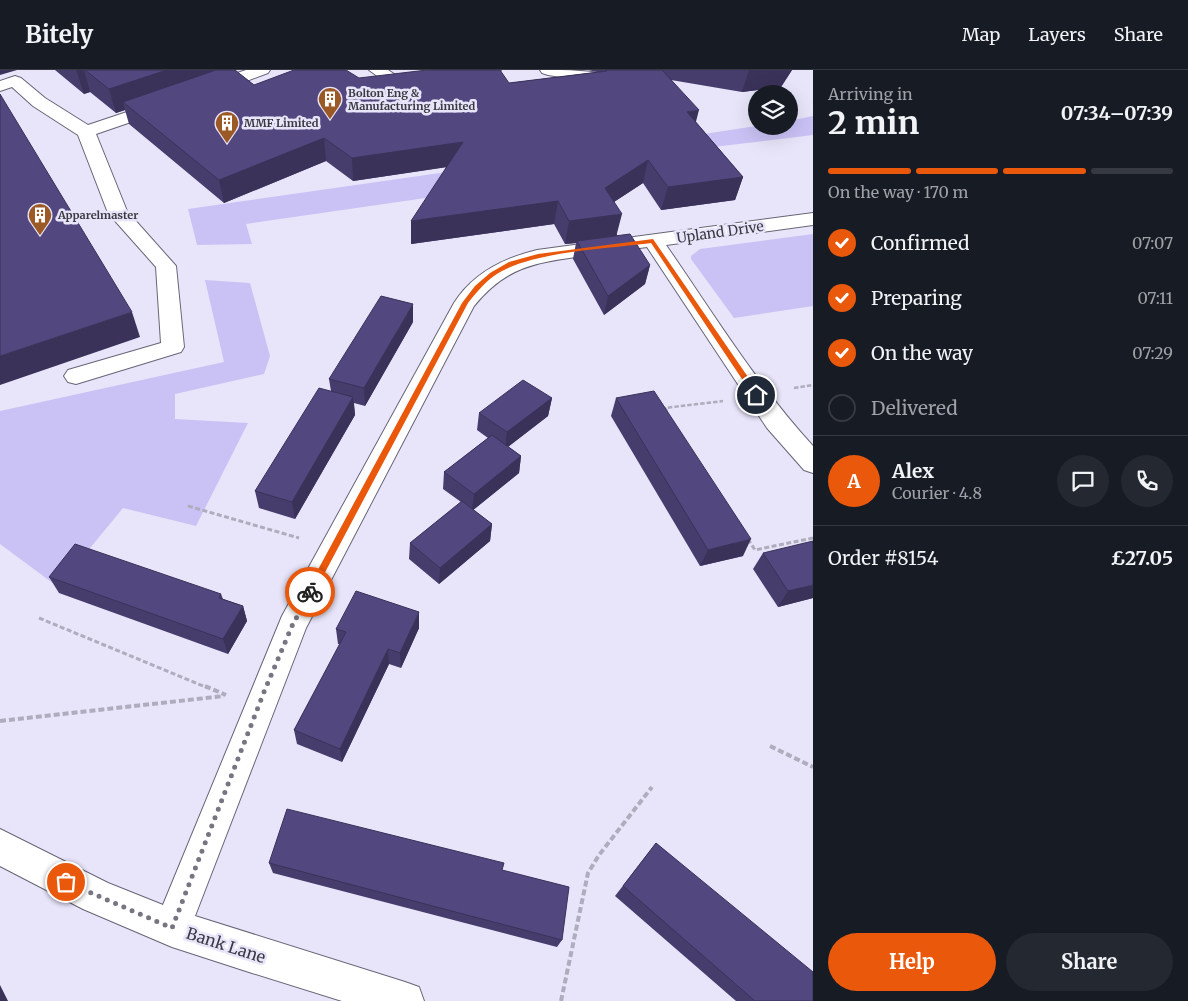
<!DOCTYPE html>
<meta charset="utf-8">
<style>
body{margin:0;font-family:Merriweather,serif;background:#242831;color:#f1f3f6;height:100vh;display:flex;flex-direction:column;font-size:19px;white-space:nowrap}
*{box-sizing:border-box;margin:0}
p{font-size:16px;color:#9ea1a6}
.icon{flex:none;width:28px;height:28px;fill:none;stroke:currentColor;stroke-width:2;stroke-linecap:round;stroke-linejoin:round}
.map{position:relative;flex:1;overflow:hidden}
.drawer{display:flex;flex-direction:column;background:#171b24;width:375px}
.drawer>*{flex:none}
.tools{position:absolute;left:748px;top:15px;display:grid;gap:10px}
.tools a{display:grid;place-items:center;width:50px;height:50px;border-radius:50%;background:#171b24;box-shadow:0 5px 20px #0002;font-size:25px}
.pin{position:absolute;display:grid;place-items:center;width:42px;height:42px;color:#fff;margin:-21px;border:2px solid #fff;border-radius:50%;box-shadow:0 1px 5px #0007}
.courier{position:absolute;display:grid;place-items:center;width:50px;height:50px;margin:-25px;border:4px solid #ea580c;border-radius:50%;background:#fff;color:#222;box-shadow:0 1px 6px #0007}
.summary em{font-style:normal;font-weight:700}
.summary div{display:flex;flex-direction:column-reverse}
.summary{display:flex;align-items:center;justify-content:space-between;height:85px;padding:0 15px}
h1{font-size:32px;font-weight:700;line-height:38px}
.bar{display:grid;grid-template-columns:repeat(4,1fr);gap:8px 5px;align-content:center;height:60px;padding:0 15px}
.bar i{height:6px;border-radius:4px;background:#363941}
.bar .selected{background:#ea580c}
.bar p{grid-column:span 4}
.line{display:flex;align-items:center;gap:12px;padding:0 15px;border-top:1px solid #363941}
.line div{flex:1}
.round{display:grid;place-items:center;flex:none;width:52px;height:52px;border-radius:26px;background:#242831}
ol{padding:0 15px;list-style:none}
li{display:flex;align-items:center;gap:15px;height:55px}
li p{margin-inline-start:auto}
li .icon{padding:5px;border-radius:50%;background:#ea580c;color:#fff;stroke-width:4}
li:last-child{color:#9ea1a6}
li i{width:28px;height:28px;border:2px solid #363941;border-radius:50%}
.button{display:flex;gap:10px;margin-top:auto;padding:10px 15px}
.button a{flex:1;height:58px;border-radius:30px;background:#ea580c;color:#fff;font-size:20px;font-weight:700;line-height:58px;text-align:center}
.button a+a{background:#242831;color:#f1f3f6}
header{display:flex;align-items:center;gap:30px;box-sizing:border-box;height:70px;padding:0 25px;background:#171b24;border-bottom:1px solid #363941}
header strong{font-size:24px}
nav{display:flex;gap:28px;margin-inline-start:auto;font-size:18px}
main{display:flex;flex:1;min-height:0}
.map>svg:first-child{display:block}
.green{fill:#cac2f5}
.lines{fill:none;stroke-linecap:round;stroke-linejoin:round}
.minor-casing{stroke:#686577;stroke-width:2}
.path-far2{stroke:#afacbd;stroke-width:2.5;stroke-dasharray:4.5 2;stroke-linecap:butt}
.path-far1{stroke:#afacbd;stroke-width:3;stroke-dasharray:5 2.5;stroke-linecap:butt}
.path{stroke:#afacbd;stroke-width:4;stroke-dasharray:6 3;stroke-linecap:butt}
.minor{fill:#fff;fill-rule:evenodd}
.wall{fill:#473d6d}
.shaded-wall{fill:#3a3259}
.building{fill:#53477f;stroke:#3a3259}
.route{fill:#ea580c}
.done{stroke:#787582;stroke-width:5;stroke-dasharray:0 9}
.labels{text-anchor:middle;stroke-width:5;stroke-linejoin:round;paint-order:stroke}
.far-poi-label{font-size:11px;font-weight:bold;fill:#3b3942;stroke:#e8e5fa;text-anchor:start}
.street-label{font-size:14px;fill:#3b3942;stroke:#e8e5fa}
.near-street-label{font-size:16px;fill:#3b3942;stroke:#e8e5fa}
</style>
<header>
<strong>Bitely</strong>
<nav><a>Map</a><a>Layers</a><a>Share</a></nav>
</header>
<main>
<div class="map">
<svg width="813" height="931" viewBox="0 0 813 931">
<rect width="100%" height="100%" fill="#e8e5fa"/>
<g class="green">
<polygon points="813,46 813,65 680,81 704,64 756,56 789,56 789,51"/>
<polygon points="496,95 509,116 246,154 252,174 197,175 188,139"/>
<polygon points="813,164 813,236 734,248 691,189 691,186 700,179"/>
<polygon points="205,210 250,213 270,286 264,304 175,324 175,349 248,353 196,456 123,438 58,517 0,474 0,341 224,292"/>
</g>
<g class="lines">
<g class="minor-casing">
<g id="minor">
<polygon points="246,0 270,0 268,3 214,23 202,23 200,19 202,15"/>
<polygon points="369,0 388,0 397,6 449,0 501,0 499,3 493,5 394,16 388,14"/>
<path d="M540,0c27,0 53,0 80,7l2,3 -2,3 -6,2 -66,-10 -6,-2z"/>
<polygon points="15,6 21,8 45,28 88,55 163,30 169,31 171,35 169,39 96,64 127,141 176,196 184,277 181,282 76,314 68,312 64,306 68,300 161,273 156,197 108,143 78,65 33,36 12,17 0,21 0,11"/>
<path d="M813,143v12l-147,20c47,68 91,140 147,201v27l-9,-3 -37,-42 -120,-181c-22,3 -43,6 -65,9 -47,7 -75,10 -108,50l-168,322 -111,288 210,66 14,5 5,14h-82l-93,-29 -77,-25 -89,-38 -83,-43v-37l108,54 55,22 119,-289 172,-313c19,-30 50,-45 83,-53z"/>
</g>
</g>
<g class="path-far2">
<polyline points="794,318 813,315"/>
<polyline points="667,341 665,338 723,331"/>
</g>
<g class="path-far1">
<polyline points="188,436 299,468"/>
<polyline points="748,469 755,480 813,468"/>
<polyline points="39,548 208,618"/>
</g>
<g class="path">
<polyline points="205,616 226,625"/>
<polyline points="0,651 224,626"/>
<polyline points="770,676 813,697"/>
<polyline points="561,931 588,803 599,785 652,717"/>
</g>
<use href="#minor" class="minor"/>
</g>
<g class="wall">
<polygon points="55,0 235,0 254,15 359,8 509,13 597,2 588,0 792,0 781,17 742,22 671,10 696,52 743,107 735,130 661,140 643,113 614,132 617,166 650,195 645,214 604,245 573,189 576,173 565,174 554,154 411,174 446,97 353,111 326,91 224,133 129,54 125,40 116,43 90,22 84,24"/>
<polygon points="413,252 365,336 354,333 355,345 295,449 259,438 255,421 331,321 329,309"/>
<polygon points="552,328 548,346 508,377 521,386 519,403 473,440 492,454 490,471 439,514 409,489 410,473 461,432 443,419 444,402 488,368 477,360 479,343"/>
<polygon points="616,328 743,486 700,496 611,346"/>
<polygon points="763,483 813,528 778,537 753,499"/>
<polygon points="49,507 221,524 223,529 243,536 247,551 228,584 59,523"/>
<polygon points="419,558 401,598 389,594 342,692 297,674 294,660 340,574 338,574 336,559"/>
<polygon points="656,773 813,931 736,931 615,826"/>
<polygon points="269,793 502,800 562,870 557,877 273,803"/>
</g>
<g class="shaded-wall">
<polygon points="0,0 17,0 0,5"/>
<polygon points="76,0 84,0 90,22 84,24"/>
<polygon points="167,0 218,0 123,32 125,40 116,43 109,19"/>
<polygon points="749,0 792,0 781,17 742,22"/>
<polygon points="699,40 693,63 687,42"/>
<polygon points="324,68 326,91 224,133 219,110"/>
<polygon points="463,72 461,95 353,111 352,88"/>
<polygon points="648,90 643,113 600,141 605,118"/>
<polygon points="743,107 735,130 661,140 668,117"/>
<polygon points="558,131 554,154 411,174 411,151"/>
<polygon points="622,144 616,167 577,171 576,173 565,174 569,151"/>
<polygon points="650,195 645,214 604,245 608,226"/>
<polygon points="413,234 413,252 365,336 364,318"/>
<polygon points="132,242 140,267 0,315 0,286"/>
<polygon points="353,327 355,345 295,449 292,432"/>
<polygon points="552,328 548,346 505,379 507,362"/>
<polygon points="521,386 519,403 472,441 474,424"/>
<polygon points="492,454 490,471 439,514 440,498"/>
<polygon points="751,469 743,486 700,496 708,480"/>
<polygon points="813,515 813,528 778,537 788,521"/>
<polygon points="243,536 247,551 228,584 223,569"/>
<polygon points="419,542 419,558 401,598 400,583"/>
<polygon points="388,579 389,594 342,692 340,679"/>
<polygon points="0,915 8,931 0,931"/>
</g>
<g class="building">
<polygon points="85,0 167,0 109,19"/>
<polygon points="216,0 235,0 254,15 294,0 346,0 359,8 427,0 500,0 509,13 607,1 606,0 662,0 699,40 687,42 743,107 668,117 648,90 605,118 622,144 569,151 558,131 411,151 463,72 352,88 324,68 219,110 123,32"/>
<polygon points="0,24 132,242 0,286"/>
<polygon points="630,164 650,195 608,226 577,171"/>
<polygon points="381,226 413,234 364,318 329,309"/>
<polygon points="523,310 552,328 507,362 479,343"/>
<polygon points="319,318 353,327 292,432 255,421"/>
<polygon points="654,321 751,469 708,480 616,328"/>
<polygon points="492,365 521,386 474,424 444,402"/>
<polygon points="462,431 492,454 440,498 410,473"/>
<polygon points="813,471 813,515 788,521 763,483"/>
<polygon points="75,474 221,524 219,528 243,536 223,569 49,507"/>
<polygon points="356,521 419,542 400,583 388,579 340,679 294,660 346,562 336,559"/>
<polygon points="287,739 504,793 502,800 569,817 562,870 269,793"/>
<polygon points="656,773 813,902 813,931 755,931 623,816"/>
</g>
<path class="route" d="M653,169l106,154v4h-5l-103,-154c-43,6 -122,8 -157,33 -10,7 -18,17 -26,27l-155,292h-6v-5l155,-287 13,-17 15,-13 19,-11 29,-8z"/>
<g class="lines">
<polyline class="done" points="66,812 172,858 264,622 292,556 310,522"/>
</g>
<defs>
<g id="building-pin" transform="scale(1.25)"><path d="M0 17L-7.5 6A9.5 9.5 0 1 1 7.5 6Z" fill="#9b5926" stroke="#e8e5fa"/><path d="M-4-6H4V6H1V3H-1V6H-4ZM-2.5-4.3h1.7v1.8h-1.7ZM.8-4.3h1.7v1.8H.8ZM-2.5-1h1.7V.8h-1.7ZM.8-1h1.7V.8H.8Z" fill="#fff"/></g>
</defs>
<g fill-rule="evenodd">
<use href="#building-pin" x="330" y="29"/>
<use href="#building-pin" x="227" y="53"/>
<use href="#building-pin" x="40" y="145"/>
</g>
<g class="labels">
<g class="far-poi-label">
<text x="348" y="27">Bolton Eng &amp;<tspan x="348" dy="13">Manufacturing Limited</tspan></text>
<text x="244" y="57">MMF Limited</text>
<text x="58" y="149">Apparelmaster</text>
</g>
<g class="street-label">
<text transform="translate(720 162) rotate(-8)" y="5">Upland Drive</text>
</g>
<g class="near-street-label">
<text transform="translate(226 875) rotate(18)" y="6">Bank Lane</text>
</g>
</g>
</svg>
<div class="tools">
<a><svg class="icon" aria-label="layers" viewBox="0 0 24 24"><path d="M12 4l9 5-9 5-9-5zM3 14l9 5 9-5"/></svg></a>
</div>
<div class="pin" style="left:66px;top:812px;background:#ea580c"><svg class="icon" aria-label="bag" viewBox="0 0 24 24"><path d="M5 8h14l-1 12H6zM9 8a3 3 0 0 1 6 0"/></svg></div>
<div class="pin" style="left:756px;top:325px;background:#1f2937"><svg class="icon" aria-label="home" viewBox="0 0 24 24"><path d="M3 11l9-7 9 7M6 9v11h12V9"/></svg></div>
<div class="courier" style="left:310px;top:522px"><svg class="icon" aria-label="bike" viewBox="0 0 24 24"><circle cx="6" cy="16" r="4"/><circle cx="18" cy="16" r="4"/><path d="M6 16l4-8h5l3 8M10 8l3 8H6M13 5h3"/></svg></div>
</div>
<section class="drawer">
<div class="summary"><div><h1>2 min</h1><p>Arriving in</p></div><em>07:34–07:39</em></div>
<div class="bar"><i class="selected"></i><i class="selected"></i><i class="selected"></i><i></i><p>On the way · 170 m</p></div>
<ol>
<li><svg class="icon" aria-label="check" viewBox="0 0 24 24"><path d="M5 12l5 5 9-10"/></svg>Confirmed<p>07:07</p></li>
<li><svg class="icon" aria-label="check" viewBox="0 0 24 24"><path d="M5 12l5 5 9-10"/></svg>Preparing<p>07:11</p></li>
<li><svg class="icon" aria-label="check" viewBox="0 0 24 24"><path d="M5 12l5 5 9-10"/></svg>On the way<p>07:29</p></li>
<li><i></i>Delivered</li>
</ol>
<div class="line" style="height:90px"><b class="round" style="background:#ea580c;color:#fff">A</b><div><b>Alex</b><p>Courier · 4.8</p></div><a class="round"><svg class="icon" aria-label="chat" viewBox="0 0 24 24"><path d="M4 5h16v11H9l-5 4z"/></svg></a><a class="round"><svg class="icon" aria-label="phone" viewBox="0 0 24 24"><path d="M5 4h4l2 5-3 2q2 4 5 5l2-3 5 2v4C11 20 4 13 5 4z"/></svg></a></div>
<div class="line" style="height:65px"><div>Order #8154</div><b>£27.05</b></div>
<div class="button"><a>Help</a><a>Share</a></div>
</section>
</main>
